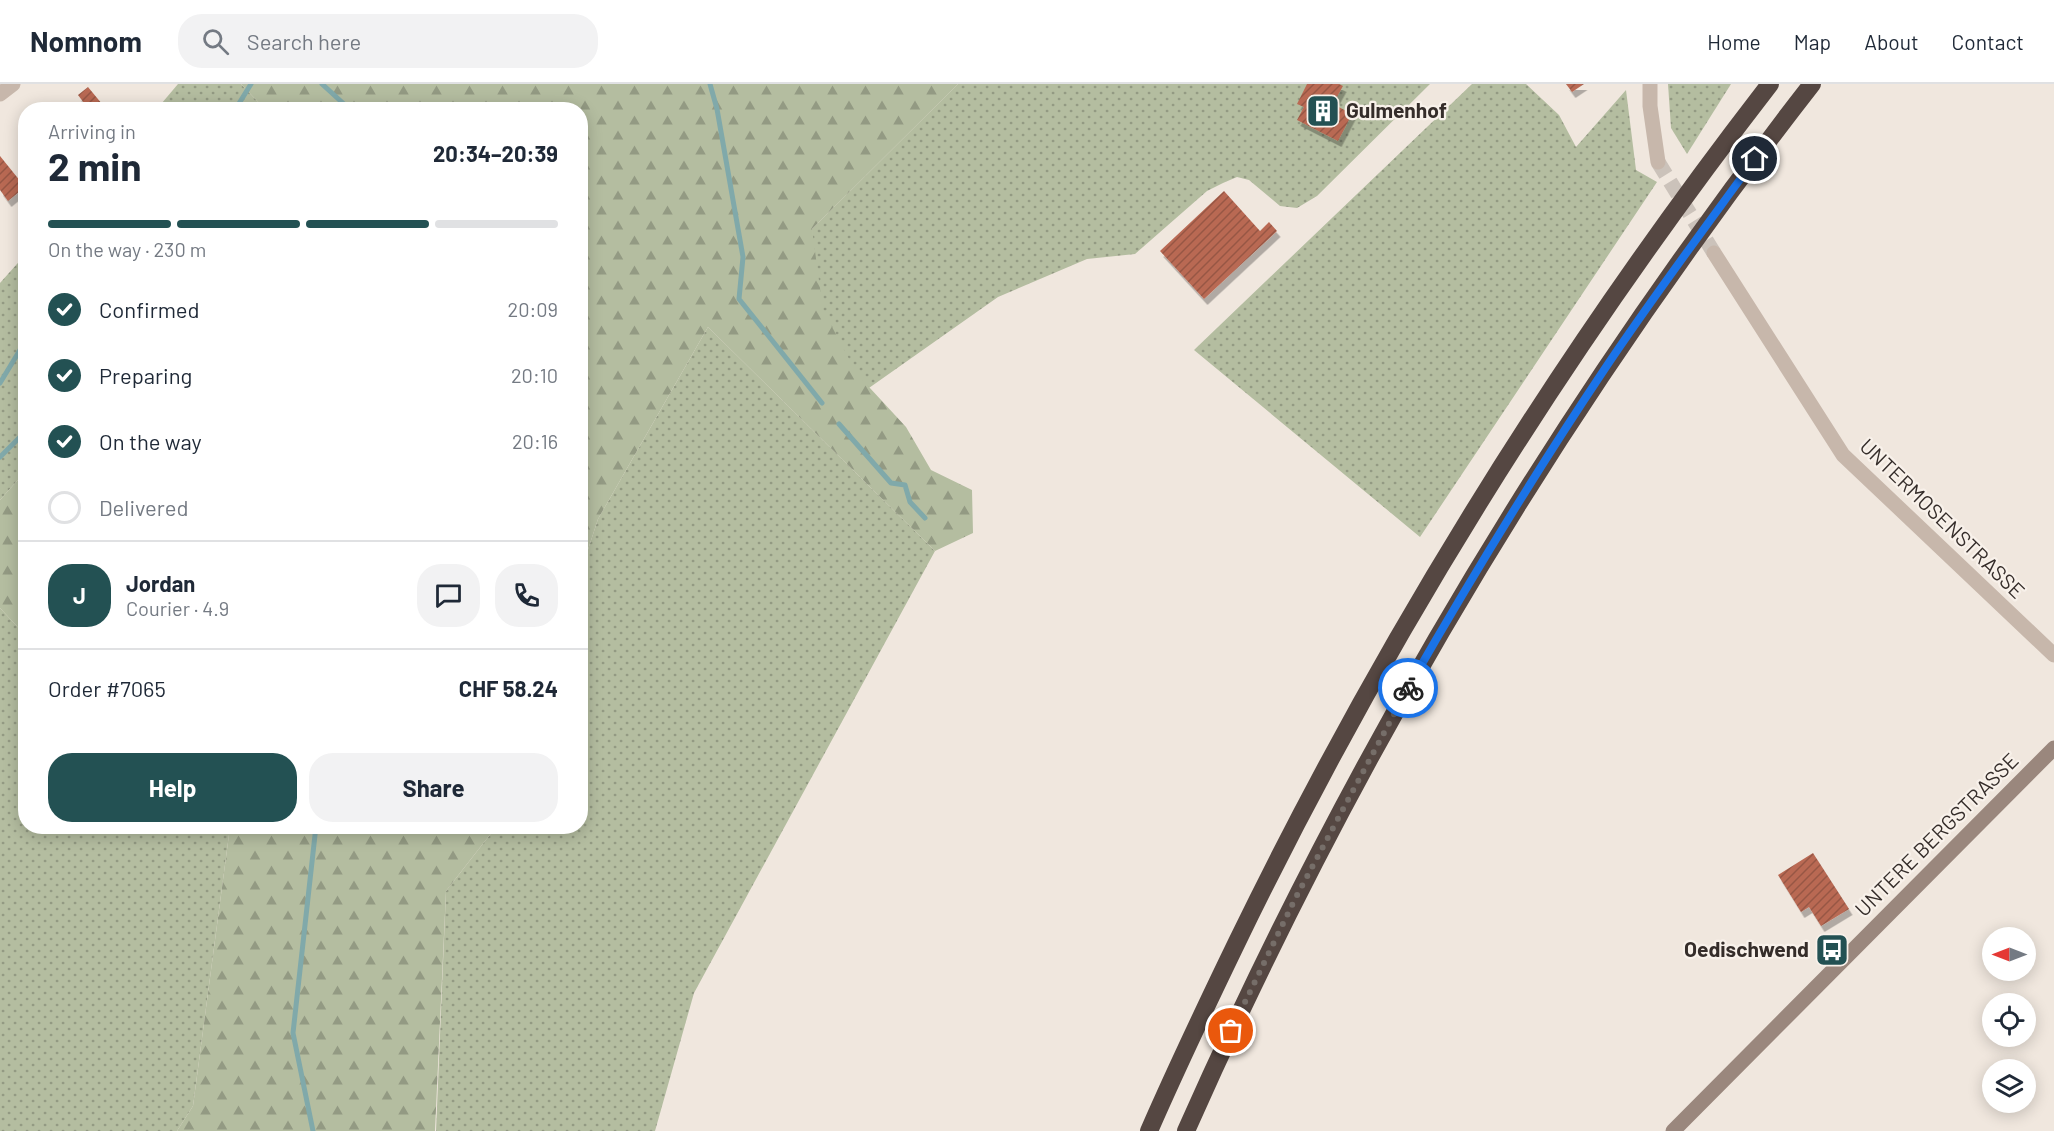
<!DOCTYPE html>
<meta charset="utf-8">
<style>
body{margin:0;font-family:Barlow,sans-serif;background:#f2f2f3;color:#1f2937;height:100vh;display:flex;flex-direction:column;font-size:22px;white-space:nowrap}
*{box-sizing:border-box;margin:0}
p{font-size:20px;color:#747a83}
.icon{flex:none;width:33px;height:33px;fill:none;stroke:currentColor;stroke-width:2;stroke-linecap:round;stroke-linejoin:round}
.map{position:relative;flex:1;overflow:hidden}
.drawer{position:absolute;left:18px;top:18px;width:570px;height:732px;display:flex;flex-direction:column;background:#fff;border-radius:24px;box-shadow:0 3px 15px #0003}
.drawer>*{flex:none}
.needle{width:39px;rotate:270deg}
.buttons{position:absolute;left:1982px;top:843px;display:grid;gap:12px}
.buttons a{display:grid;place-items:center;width:54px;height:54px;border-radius:50%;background:#fff;box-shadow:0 3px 15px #0003;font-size:30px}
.pin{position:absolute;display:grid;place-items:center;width:51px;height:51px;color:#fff;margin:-26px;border:3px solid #fff;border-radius:50%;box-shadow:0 2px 6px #0007}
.courier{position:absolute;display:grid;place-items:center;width:60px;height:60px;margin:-30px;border:4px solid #1a73e8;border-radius:50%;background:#fff;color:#222;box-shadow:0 2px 8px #0007}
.summary em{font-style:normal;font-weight:700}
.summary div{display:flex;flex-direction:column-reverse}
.summary{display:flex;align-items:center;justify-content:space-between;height:102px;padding:0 30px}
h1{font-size:39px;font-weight:700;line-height:45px}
.bar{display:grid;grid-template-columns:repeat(4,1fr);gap:9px 6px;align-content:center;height:72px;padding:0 30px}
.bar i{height:8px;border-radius:4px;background:#e0e1e3}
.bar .on{background:#235153}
.bar p{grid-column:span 4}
.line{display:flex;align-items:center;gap:15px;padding:0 30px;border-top:2px solid #e0e1e3}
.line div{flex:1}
.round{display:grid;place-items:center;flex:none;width:63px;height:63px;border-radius:24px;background:#f2f2f3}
ol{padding:0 30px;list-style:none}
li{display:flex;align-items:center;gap:18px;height:66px}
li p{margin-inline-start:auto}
li .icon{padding:6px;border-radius:50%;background:#235153;color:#fff;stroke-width:4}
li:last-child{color:#747a83}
li i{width:33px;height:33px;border:3px solid #e0e1e3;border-radius:50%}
.primary-button{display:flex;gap:12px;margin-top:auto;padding:12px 30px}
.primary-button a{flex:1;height:69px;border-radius:24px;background:#235153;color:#fff;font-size:24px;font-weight:700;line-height:69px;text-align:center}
.primary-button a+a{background:#f2f2f3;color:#1f2937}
header{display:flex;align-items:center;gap:36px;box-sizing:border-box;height:84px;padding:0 30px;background:#fff;border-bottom:2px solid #e0e1e3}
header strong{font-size:28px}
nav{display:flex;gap:33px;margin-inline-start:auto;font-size:21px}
.search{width:420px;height:54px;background:#f2f2f3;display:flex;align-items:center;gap:15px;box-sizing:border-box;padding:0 21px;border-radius:24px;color:#747a83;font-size:22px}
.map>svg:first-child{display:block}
.grass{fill:url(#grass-dots)}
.forest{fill:url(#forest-firs)}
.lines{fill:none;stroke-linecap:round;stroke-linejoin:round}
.stream{stroke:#80a9aa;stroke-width:5}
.building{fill:url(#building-hatch);filter:url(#shadow)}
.street-tunnel{stroke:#cbc2ba;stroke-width:15;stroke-dasharray:15 8;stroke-linecap:butt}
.street{stroke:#c7b7ab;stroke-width:15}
.secondary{stroke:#9a877d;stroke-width:15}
.highway{stroke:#554742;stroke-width:18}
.done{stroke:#766e69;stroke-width:6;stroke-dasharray:0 10.8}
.route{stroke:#1a73e8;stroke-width:8}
.labels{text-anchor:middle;stroke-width:4.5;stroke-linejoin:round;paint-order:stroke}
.poi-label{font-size:21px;font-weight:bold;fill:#352d2a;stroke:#f8f1ea;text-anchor:start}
.street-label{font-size:21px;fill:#352d2a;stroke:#f8f1ea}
</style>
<header>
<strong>Nomnom</strong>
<div class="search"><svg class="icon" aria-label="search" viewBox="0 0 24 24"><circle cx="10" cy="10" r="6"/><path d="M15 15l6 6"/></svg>Search here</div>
<nav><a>Home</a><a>Map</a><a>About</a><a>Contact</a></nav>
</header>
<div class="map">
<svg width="2054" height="1047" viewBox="0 0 2054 1047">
<defs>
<pattern id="grass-dots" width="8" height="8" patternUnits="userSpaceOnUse" patternTransform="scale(1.5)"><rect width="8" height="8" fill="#b4bda0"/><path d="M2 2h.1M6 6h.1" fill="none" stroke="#939a83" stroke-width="1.8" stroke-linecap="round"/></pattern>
<pattern id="forest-firs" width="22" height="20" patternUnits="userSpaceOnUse" patternTransform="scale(1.5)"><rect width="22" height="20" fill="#b4bda0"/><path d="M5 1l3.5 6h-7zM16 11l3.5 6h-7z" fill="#939a83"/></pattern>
<pattern id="building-hatch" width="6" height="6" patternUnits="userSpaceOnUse" patternTransform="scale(1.5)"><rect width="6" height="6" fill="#b96953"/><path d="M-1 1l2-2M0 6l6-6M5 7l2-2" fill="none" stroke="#975745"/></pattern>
<filter id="shadow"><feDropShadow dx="3.5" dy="6" stdDeviation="0" flood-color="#0004"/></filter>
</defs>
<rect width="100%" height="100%" fill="#f0e7de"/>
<g class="grass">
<polygon points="178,0 241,0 265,25 156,26"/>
<polygon points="958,0 1430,0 1317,112 1297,124 1280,122 1249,96 1237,93 1223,99 1207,107 1135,170 1087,175 998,213 859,311 813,241 812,145"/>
<polygon points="1472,0 1526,0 1559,31 1576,63 1626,6 1636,86 1657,98 1420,453 1194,266"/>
<polygon points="1668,0 1731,0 1687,70 1671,44"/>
<polygon points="25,171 25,388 0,416 0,199"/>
<polygon points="708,243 935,467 694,909 655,1047 436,1047 446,807 496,743 580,742 581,487 598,435"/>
<polygon points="0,524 25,551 26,742 230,743 193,1022 177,1047 0,1047"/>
</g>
<g class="forest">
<polygon points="241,0 958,0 812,145 823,226 857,290 906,343 931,386 972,406 973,449 935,467 708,243 598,435 581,487 580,26 265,25"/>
<polygon points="25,388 25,551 0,524 0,416"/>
<polygon points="230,743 496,743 446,807 435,1047 177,1047 193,1022"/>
</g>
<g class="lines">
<g class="stream">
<polyline points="322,0 345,21 345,26"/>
<polyline points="710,0 717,25 743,173 739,215 822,319"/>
<polyline points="235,26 251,0"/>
<polyline points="0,299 26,256"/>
<polyline points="839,340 891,399 905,401 910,418 925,434"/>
<polyline points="0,373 26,347"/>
<polyline points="313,1047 293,949 316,742"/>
</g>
</g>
<g class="building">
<polygon points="1307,0 1339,0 1343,2 1333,20 1352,30 1338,57 1297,36 1304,23 1297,20"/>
<polygon points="1566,0 1584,0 1572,8"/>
<polygon points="88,3 107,26 77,26 84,19 78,11"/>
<polygon points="0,72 25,103 8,117 0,106"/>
<polygon points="1224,107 1260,147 1269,138 1277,147 1204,215 1160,167"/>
<polygon points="1813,769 1849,825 1821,842 1809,823 1801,828 1778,791"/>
</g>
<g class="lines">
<polyline class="street-tunnel" points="1658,78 1714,169"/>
<g class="street">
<polyline points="1650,0 1650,22 1658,78"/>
<polyline points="0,10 13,0"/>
<polyline points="1714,169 1843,371 2054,571"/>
</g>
<polyline class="secondary" points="1673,1047 2054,664"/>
<g class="highway">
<path d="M1149,1047c28,-64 58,-127 88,-189 147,-303 327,-592 533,-858"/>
<path d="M1186,1047c165,-373 375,-725 626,-1047"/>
</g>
</g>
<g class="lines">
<polyline class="done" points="1231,947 1295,815 1408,604"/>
<path class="route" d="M1408,604c62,-108 127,-215 196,-318 48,-72 100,-141 151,-211"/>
</g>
<defs>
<g id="building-square" transform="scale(1.725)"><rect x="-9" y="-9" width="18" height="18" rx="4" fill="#235153" stroke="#f8f1ea"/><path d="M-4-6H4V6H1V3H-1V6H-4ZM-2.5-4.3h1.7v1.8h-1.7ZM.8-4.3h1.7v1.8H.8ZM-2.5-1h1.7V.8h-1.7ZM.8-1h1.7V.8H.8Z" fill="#fff"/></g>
<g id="bus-square" transform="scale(1.725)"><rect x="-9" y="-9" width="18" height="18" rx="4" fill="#235153" stroke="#f8f1ea"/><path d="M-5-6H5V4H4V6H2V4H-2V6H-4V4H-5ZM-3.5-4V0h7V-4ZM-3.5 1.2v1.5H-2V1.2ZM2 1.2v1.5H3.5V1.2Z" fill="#fff"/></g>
</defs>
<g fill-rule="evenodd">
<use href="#building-square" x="1323" y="27"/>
<use href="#bus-square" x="1832" y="866"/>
</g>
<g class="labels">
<g class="poi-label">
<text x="1346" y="34">Gulmenhof</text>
<text x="1809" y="873" text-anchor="end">Oedischwend</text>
</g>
<g class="street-label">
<text transform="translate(1942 435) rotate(44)" y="7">UNTERMOSENSTRASSE</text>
<text transform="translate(1937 751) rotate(-45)" y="7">UNTERE BERGSTRASSE</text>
</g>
</g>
</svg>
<div class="buttons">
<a><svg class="needle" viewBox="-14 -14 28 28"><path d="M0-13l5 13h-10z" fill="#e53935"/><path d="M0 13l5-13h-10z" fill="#747a83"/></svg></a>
<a><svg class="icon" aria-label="locate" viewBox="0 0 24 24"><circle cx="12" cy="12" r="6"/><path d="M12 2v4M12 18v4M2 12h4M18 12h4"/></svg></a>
<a><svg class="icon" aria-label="layers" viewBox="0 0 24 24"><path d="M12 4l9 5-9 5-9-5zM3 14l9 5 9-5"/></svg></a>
</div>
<div class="pin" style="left:1231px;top:947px;background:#ea580c"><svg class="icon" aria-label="bag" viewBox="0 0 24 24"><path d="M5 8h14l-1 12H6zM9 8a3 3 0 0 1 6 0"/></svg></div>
<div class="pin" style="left:1755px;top:75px;background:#1f2937"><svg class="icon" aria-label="home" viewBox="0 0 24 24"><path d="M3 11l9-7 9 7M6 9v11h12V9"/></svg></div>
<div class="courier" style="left:1408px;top:604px"><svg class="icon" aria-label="bike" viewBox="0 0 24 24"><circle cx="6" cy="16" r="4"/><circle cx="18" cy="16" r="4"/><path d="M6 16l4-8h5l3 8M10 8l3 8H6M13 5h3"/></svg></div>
<section class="drawer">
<div class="summary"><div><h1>2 min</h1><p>Arriving in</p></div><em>20:34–20:39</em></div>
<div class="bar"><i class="on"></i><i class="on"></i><i class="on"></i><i></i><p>On the way · 230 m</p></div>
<ol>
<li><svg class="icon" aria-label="check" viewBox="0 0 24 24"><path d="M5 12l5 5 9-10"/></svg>Confirmed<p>20:09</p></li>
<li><svg class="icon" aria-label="check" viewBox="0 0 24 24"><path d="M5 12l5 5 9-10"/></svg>Preparing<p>20:10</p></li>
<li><svg class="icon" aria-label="check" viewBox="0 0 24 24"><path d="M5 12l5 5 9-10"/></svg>On the way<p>20:16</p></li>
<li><i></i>Delivered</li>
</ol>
<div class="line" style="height:108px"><b class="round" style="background:#235153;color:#fff">J</b><div><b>Jordan</b><p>Courier · 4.9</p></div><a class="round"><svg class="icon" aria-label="chat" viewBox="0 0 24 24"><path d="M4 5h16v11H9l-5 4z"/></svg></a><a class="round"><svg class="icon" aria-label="phone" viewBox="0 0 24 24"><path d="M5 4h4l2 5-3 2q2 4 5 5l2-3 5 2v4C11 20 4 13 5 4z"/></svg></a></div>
<div class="line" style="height:78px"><div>Order #7065</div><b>CHF 58.24</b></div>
<div class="primary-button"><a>Help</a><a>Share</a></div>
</section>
</div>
